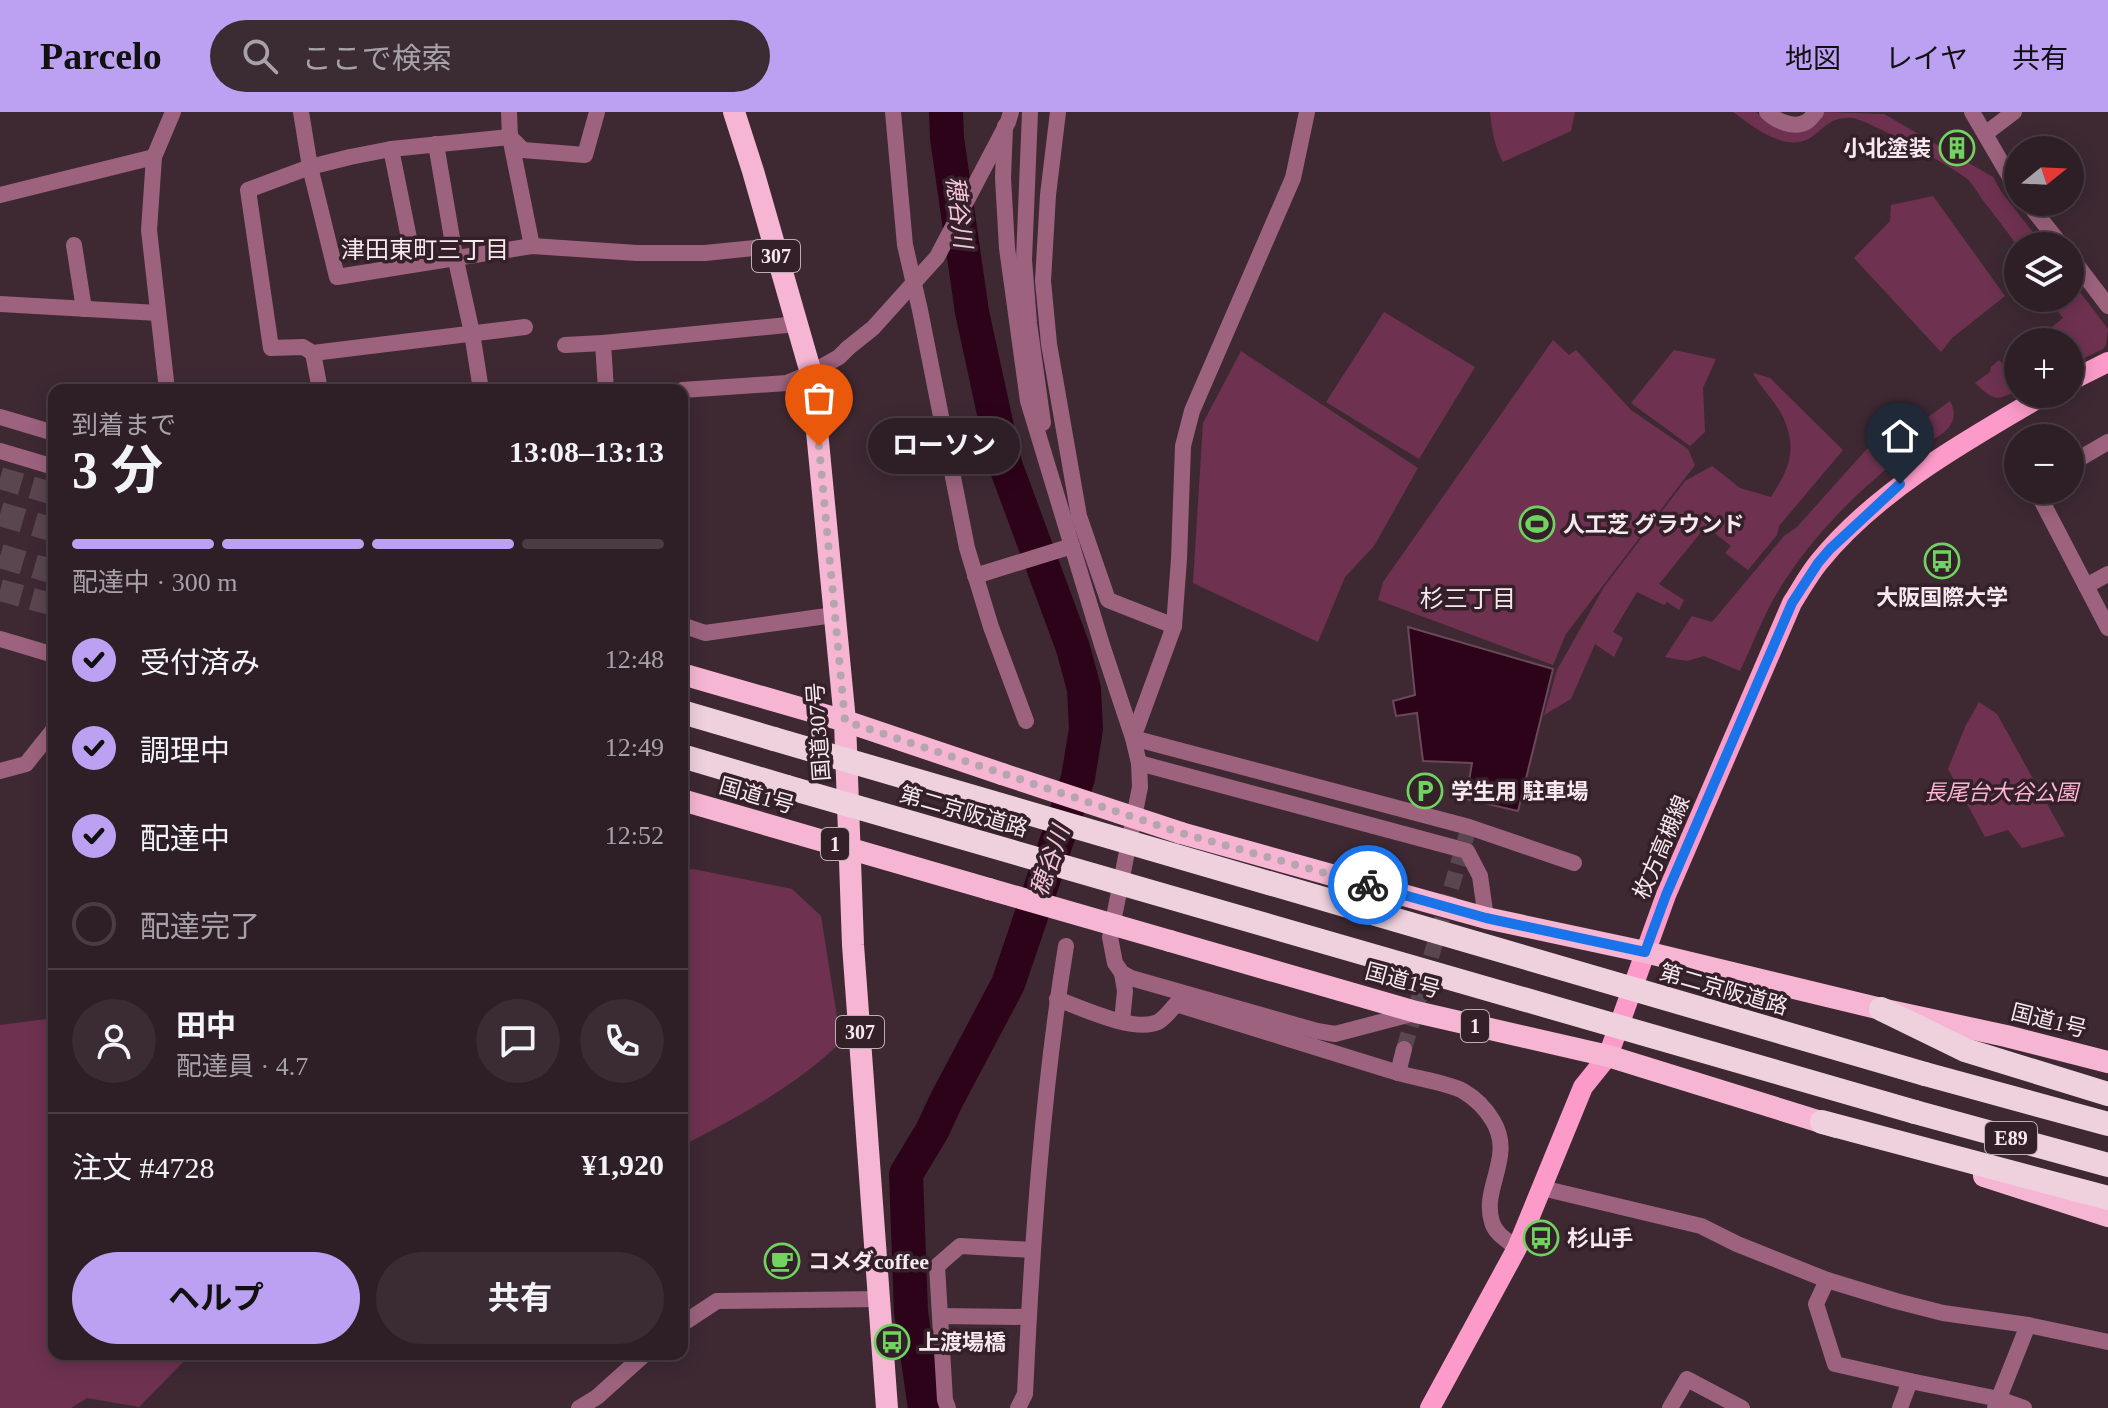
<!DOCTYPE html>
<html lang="ja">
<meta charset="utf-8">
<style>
body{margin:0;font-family:"Times New Roman","Noto Sans JP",serif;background:#3a2c32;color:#f1f3f6;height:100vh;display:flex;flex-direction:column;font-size:30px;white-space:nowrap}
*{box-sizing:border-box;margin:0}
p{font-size:26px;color:#a7a2a7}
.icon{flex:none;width:44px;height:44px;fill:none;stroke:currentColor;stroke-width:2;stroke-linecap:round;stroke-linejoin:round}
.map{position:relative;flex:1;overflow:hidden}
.drawer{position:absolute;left:48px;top:272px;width:640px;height:976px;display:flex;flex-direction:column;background:#2e1f26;border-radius:16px;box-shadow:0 4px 20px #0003,0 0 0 2px #493d43}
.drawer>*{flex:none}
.needle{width:52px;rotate:72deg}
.tools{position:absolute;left:2004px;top:24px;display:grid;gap:16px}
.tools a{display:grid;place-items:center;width:80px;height:80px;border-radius:50%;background:#2e1f26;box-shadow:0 4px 20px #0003,0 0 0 2px #493d43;font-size:40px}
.pin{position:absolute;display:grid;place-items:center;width:68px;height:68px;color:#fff;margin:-82px -34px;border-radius:50% 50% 50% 0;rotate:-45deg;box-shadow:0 0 8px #0007}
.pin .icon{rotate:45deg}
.courier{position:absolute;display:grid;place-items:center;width:80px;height:80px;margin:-40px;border:6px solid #1a73e8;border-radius:50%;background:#fff;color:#222;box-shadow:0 2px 10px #0007}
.bubble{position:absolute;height:56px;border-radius:28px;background:#2e1f26;box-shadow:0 4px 20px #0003,0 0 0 2px #493d43;font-size:26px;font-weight:700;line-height:56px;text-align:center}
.summary em{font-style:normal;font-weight:700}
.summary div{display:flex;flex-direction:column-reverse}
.summary{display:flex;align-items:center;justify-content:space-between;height:136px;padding:0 24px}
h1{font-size:52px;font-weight:700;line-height:60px}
.bar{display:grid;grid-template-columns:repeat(4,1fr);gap:12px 8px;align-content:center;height:96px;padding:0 24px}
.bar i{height:10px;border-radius:6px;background:#493d43}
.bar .active{background:#bca0f2}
.bar p{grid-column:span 4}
.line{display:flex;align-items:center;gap:20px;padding:0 24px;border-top:2px solid #493d43}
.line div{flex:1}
.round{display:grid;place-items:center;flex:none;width:84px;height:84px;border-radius:42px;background:#3a2c32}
ol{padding:0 24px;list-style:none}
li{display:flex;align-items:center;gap:24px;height:88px}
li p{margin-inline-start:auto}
li .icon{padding:8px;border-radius:50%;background:#bca0f2;color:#111;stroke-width:4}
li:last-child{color:#a7a2a7}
li i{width:44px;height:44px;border:4px solid #493d43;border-radius:50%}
.cta{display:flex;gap:16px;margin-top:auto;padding:16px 24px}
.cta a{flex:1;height:92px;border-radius:48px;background:#bca0f2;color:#111;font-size:32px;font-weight:700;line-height:92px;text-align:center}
.cta a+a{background:#3a2c32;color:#f1f3f6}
header{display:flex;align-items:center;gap:48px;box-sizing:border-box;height:112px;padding:0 40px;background:#bca0f2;color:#111}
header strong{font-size:38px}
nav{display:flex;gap:44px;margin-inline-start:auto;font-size:28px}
.search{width:560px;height:72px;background:#3a2c32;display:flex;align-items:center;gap:20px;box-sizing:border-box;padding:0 28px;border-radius:44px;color:#a7a2a7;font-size:30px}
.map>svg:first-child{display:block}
.green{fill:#6e3250}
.water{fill:#2d031a;stroke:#6a485a;stroke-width:2}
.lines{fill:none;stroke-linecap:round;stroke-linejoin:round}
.river{stroke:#2d031a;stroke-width:34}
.minor-tunnel{stroke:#5a464f;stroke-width:16;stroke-dasharray:16 8;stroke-linecap:butt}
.trunk-tunnel{stroke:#5a464f;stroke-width:22;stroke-dasharray:22 11;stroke-linecap:butt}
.motorway-tunnel{stroke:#5a464f;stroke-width:24;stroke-dasharray:24 12;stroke-linecap:butt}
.minor{stroke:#9d637e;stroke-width:16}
.tertiary{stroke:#9d637e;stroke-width:16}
.primary{stroke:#fc9bc9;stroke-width:20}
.trunk{stroke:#f6b6d3;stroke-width:22}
.motorway{stroke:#efd1dd;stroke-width:24}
.tertiary-bridge{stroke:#9d637e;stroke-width:16}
.trunk-bridge{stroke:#f6b6d3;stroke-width:22}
.motorway-bridge{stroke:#efd1dd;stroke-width:24}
.done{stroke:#b6a5ad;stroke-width:8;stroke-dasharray:0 14.4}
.route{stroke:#1a73e8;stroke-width:10}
.labels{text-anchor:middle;stroke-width:7;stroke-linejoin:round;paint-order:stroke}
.shield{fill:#342029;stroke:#bcacb3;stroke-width:2}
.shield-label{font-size:20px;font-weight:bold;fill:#f7e8ee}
.poi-label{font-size:22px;font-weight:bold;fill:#f7e8ee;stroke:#342029;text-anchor:start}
.street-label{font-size:22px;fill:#f7e8ee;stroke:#342029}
.park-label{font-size:22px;font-style:italic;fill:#fcb3d4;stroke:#342029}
.water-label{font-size:24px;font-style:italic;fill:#f6c4d9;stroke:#342029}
.neighbourhood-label{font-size:24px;fill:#f7e8ee;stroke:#342029}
</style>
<header>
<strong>Parcelo</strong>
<div class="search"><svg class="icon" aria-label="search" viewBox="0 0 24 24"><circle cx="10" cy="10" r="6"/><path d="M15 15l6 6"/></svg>ここで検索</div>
<nav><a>地図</a><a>レイヤ</a><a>共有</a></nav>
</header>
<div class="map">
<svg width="2108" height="1296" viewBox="0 0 2108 1296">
<rect width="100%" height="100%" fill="#3e2933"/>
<g class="green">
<path d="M1490,0h85l-4,19 -68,31c-9,-16 -11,-32 -13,-50z"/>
<path d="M1733,0h23l12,10 55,-10 61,2 109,63 9,16 42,53 -26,1c-12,-17 -24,-33 -37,-49 -4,-7 -9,-15 -15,-20 -13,-11 -98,-58 -113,-60 -22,-2 -28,10 -43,20 -25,15 -58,-12 -77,-26z"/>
<polygon points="1933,84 2005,184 1952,226 1941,240 1854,146 1890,109 1891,93"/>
<polygon points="2070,167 2108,217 2106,233 2103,237 2070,253 2070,230 2033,230 2063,206 2053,193 2058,189 2056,186 2070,186"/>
<polygon points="1384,200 1475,255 1419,347 1326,290"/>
<polygon points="1553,228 1569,243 1576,238 1631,298 1688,337 1695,353 1566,522 1553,553 1378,488 1383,470"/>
<polygon points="1674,238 1716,247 1703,276 1705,320 1690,334 1631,291"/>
<polygon points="1241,239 1418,356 1374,434 1345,465 1318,530 1193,471 1203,311"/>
<path d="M2018,242v36c-23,12 -24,10 -43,-7l15,-11 1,-5 8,-7 5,5z"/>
<path d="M1753,261l17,5 73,72 -64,76 -2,9 -29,35 -23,-17 6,-7 -25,-20 -47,58 25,16 -5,10 -12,-8 -3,3 -27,-13 -24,40 10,6 -9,19 -19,-13 -24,55 -27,16 13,-45 47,-83 81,-106 27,-15 28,22 31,9c19,-30 27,-48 11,-82 -8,-15 -21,-27 -29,-42z"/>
<path d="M1950,289c16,31 -24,40 -44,52 -11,6 -20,16 -29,24 -37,32 -71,69 -97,111 -16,25 -27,56 -40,83l-36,-15 -17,5 -22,-4 27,-41 20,6 72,-86 13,-9 68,-76 47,-37 8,9z"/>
<polygon points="1979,590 1997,602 2065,724 2022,736 2008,718 1985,725 1948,657 1965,615"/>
<path d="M693,757l99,20 29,27 20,126c-46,45 -102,74 -159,104v-276z"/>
<polygon points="54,906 54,1242 193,1242 190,1243 139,1295 87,1286 71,1296 0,1296 0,913"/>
</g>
<polygon class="water" points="1408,515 1553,557 1518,699 1466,687 1472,651 1423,649 1417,601 1396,604 1393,589 1415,583"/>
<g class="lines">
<polyline class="river" points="925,1296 911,1200 906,1062 932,1019 946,989 1008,872 1078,666 1086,617 1084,577 1073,536 1005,352 972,200 947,26 946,0"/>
<polyline class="minor-tunnel" points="1404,937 1469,715"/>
<g class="trunk-tunnel">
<polyline points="0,366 54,382"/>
<polyline points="0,478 54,493"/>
</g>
<g class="motorway-tunnel">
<polyline points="0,402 54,418"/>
<polyline points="0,444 54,460"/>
</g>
<g class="minor">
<polyline points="301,0 310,55 337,165 532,134 637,141 705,141 773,134"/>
<polyline points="509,0 510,25 532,134"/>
<polyline points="893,0 905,133 920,198 967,436 991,515 1026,609"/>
<polyline points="1058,0 1048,83 1043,169 1049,232 1079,404 1108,488 1174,514"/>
<polyline points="1307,0 1293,66 1192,299 1183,334 1179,447 1174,514 1133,626 1469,715 1574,751"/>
<path d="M1767,0c9,9 27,17 39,10 4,-2 7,-7 10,-10"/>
<polyline points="1985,22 2014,0"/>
<polyline points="436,32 455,144 472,221 481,278"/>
<polyline points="391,37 414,151"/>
<polyline points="0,83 154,45"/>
<polyline points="74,133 84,197"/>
<polyline points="0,192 158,201"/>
<polyline points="525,215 313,241 303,235 271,236 248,78 310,55 350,45 391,37 510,25 523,38 585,43 597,0"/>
<polyline points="603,231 606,278"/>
<polyline points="565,233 603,231 797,212"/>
<polyline points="313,241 320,278"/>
<polyline points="167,278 149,118 154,45 173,0"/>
<polyline points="682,278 787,271 811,261"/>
<polyline points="0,305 54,321"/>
<polyline points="0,339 54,355"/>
<polyline points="2070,352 2108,330"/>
<polyline points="2036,378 2108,516"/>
<polyline points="975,464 1072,434"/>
<polyline points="2086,474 2108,462"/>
<polyline points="682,513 705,521 834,503"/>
<polyline points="0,527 54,543"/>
<polyline points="0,659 26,652 54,617"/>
<polyline points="1122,861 1125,879 1122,909"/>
<path d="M1057,887c25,9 77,34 101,23 7,-4 13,-12 18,-18 72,22 144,45 216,67 20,7 54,11 71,20 12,7 23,18 30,30 22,36 -12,67 -1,101 3,12 16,19 25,26"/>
<polyline points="1398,961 1404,937"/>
<polyline points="1542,1076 1701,1114 1737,1132 1827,1168 1896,1189 1943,1201 2028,1213 2108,1230"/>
<polyline points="1827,1168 1816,1192 1835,1252 1910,1269 1900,1296"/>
<polyline points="940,1204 1029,1205"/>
<polyline points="682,1212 717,1189 881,1187"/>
<polyline points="1910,1269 1999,1287 2024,1296"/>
<polyline points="579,1296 597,1285 645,1242"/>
<polyline points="948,1296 945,1288 937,1154 960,1134 1032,1138"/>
<path d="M1018,1296l7,-14c7,-150 17,-300 41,-448"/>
<polyline points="1670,1296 1687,1267 1742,1296"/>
<polyline points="1995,1296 2028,1213"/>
</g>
<g class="tertiary">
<polyline points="1030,0 1024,148 1029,211 1043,311"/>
<polyline points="1972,0 2018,79"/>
<polyline points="1005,14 1003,66 1007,136 1028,289 1102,533 1133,626 1139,651 1140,675 1110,825 1115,851 1122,861 1131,866 1317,919 1335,922 1415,901"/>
<polyline points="2027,90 2062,134"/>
<polyline points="2070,144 2108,194"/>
<polyline points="811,261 839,245 848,236"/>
<polyline points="1139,651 1467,739 1480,764 1486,806"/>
</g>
<g class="primary">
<polyline points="2070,269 2108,250"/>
<path d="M1430,1296l87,-160 66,-161 25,-31 58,-161 126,-292c9,-14 17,-29 27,-41 58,-72 148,-122 227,-168"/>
</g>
<g class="trunk">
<polyline points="734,0 753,59 811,261 814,288 845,609 853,833 887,1296"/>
<polyline points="682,562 845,609 1002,662"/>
<polyline points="682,688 989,777"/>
<polyline points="1181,721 1486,806 1645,840 1881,897 2006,924 2108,950"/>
<polyline points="1170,829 1416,900 1608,944 1837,1015"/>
<polyline points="1984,1064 2108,1104"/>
</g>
<g class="motorway">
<polyline points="682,600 774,627"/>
<polyline points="682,644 787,675"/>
<polyline points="1881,897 1965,938 2108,982"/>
<polyline points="1925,962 2108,1012"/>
<polyline points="1915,1000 2108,1053"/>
<polyline points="1822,1010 2108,1086"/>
</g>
<polyline class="tertiary-bridge" points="848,236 873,216 937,145 1008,10 1011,0"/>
<g class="trunk-bridge">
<polyline points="1002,662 1181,721"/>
<polyline points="989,777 1170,829"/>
</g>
<g class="motorway-bridge">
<polyline points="774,627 1925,962"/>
<polyline points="787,675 1915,1000"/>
</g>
</g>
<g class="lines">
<polyline class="done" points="819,334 845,609 1181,721 1368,773"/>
<polyline class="route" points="1368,773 1486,806 1645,840 1666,783 1792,491 1818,451 1830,437 1900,372"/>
</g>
<defs>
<g id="building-ring" transform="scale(1.8)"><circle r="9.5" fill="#342029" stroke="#70d35f" stroke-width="1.5"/><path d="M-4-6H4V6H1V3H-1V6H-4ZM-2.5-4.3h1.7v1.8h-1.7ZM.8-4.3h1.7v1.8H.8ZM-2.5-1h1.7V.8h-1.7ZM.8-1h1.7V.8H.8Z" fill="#70d35f"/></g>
<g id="stadium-ring" transform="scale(1.8)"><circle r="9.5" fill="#342029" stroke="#70d35f" stroke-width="1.5"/><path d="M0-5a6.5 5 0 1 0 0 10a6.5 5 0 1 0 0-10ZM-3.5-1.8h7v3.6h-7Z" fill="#70d35f"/></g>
<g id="bus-ring" transform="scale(1.8)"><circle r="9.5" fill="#342029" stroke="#70d35f" stroke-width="1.5"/><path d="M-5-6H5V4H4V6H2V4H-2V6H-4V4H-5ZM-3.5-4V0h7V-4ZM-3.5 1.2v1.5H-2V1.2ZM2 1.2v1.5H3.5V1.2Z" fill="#70d35f"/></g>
<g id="parking-ring" transform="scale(1.8)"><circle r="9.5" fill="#342029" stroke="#70d35f" stroke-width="1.5"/><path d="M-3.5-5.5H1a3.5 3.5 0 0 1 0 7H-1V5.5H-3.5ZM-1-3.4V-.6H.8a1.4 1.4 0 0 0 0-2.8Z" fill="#70d35f"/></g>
<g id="cafe-ring" transform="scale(1.8)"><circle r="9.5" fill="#342029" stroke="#70d35f" stroke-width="1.5"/><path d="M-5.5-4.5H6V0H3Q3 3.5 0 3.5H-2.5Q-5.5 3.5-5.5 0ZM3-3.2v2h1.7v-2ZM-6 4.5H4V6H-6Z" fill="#70d35f"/></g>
</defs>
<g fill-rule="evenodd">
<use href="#building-ring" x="1957" y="36"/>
<use href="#stadium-ring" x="1537" y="412"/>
<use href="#bus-ring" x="1942" y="449"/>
<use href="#parking-ring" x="1425" y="679"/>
<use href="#bus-ring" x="1541" y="1126"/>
<use href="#cafe-ring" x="782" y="1149"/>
<use href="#bus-ring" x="892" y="1230"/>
</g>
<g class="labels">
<g class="shield">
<rect x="752" y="128" width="48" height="32" rx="6"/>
<rect x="821" y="716" width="28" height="32" rx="6"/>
<rect x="1461" y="898" width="28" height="32" rx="6"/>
<rect x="836" y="904" width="48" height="32" rx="6"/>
<rect x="1985" y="1010" width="52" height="32" rx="6"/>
</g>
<g class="shield-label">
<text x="776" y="151">307</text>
<text x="835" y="739">1</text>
<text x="1475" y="921">1</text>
<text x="860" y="927">307</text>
<text x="2011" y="1033">E89</text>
</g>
<g class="poi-label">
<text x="1931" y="44" text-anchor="end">小北塗装</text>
<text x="1563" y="420">人工芝 グラウンド</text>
<text x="1942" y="493" text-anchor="middle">大阪国際大学</text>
<text x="1451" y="687">学生用 駐車場</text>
<text x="1567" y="1134">杉山手</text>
<text x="808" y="1157">コメダcoffee</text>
<text x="918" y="1238">上渡場橋</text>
</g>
<g class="street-label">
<text transform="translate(818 620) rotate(-94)" y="8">国道307号</text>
<text transform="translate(757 683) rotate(16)" y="8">国道1号</text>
<text transform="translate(964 699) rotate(16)" y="8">第二京阪道路</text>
<text transform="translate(1661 735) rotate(-67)" y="8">枚方高槻線</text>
<text transform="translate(1403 868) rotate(15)" y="8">国道1号</text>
<text transform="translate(1724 877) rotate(16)" y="8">第二京阪道路</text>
<text transform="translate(2049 908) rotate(14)" y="8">国道1号</text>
</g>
<g class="park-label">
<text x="2001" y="688">長尾台大谷公園</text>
</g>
<g class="water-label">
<text transform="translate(959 100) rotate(83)" y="8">穂谷川</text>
<text transform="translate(1050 749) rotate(-71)" y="8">穂谷川</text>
</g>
<g class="neighbourhood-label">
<text x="425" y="146">津田東町三丁目</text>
<text x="1468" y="495">杉三丁目</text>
</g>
</g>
</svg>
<div class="tools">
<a><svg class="needle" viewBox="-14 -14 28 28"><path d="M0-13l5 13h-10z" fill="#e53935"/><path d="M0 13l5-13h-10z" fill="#a7a2a7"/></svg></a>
<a><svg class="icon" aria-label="layers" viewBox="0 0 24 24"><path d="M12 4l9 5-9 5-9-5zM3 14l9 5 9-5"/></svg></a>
<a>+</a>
<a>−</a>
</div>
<div class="pin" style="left:819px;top:334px;background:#ea580c"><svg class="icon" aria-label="bag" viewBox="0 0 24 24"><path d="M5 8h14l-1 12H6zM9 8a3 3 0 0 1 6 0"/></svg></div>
<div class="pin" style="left:1900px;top:372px;background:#1f2937"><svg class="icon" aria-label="home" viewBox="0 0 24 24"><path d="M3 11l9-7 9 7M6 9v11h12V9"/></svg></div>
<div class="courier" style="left:1368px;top:773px"><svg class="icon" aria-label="bike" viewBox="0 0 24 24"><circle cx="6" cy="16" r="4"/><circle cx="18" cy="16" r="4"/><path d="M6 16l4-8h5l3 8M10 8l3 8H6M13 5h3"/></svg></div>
<div class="bubble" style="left:868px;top:306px;width:152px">ローソン</div>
<section class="drawer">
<div class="summary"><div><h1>3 分</h1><p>到着まで</p></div><em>13:08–13:13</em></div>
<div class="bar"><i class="active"></i><i class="active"></i><i class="active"></i><i></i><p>配達中 · 300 m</p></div>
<ol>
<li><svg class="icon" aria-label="check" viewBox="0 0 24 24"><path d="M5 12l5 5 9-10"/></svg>受付済み<p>12:48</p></li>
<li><svg class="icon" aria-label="check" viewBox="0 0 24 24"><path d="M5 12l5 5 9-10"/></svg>調理中<p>12:49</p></li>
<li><svg class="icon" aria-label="check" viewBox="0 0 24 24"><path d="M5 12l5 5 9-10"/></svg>配達中<p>12:52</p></li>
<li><i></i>配達完了</li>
</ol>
<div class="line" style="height:144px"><a class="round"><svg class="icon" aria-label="person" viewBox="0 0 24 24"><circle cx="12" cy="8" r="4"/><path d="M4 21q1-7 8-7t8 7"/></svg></a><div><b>田中</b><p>配達員 · 4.7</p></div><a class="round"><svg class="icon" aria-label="chat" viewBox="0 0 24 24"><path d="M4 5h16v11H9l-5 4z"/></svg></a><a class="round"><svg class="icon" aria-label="phone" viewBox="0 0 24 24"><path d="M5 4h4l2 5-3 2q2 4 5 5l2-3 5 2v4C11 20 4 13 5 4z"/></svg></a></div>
<div class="line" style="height:104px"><div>注文 #4728</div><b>¥1,920</b></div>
<div class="cta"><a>ヘルプ</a><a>共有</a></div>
</section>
</div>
